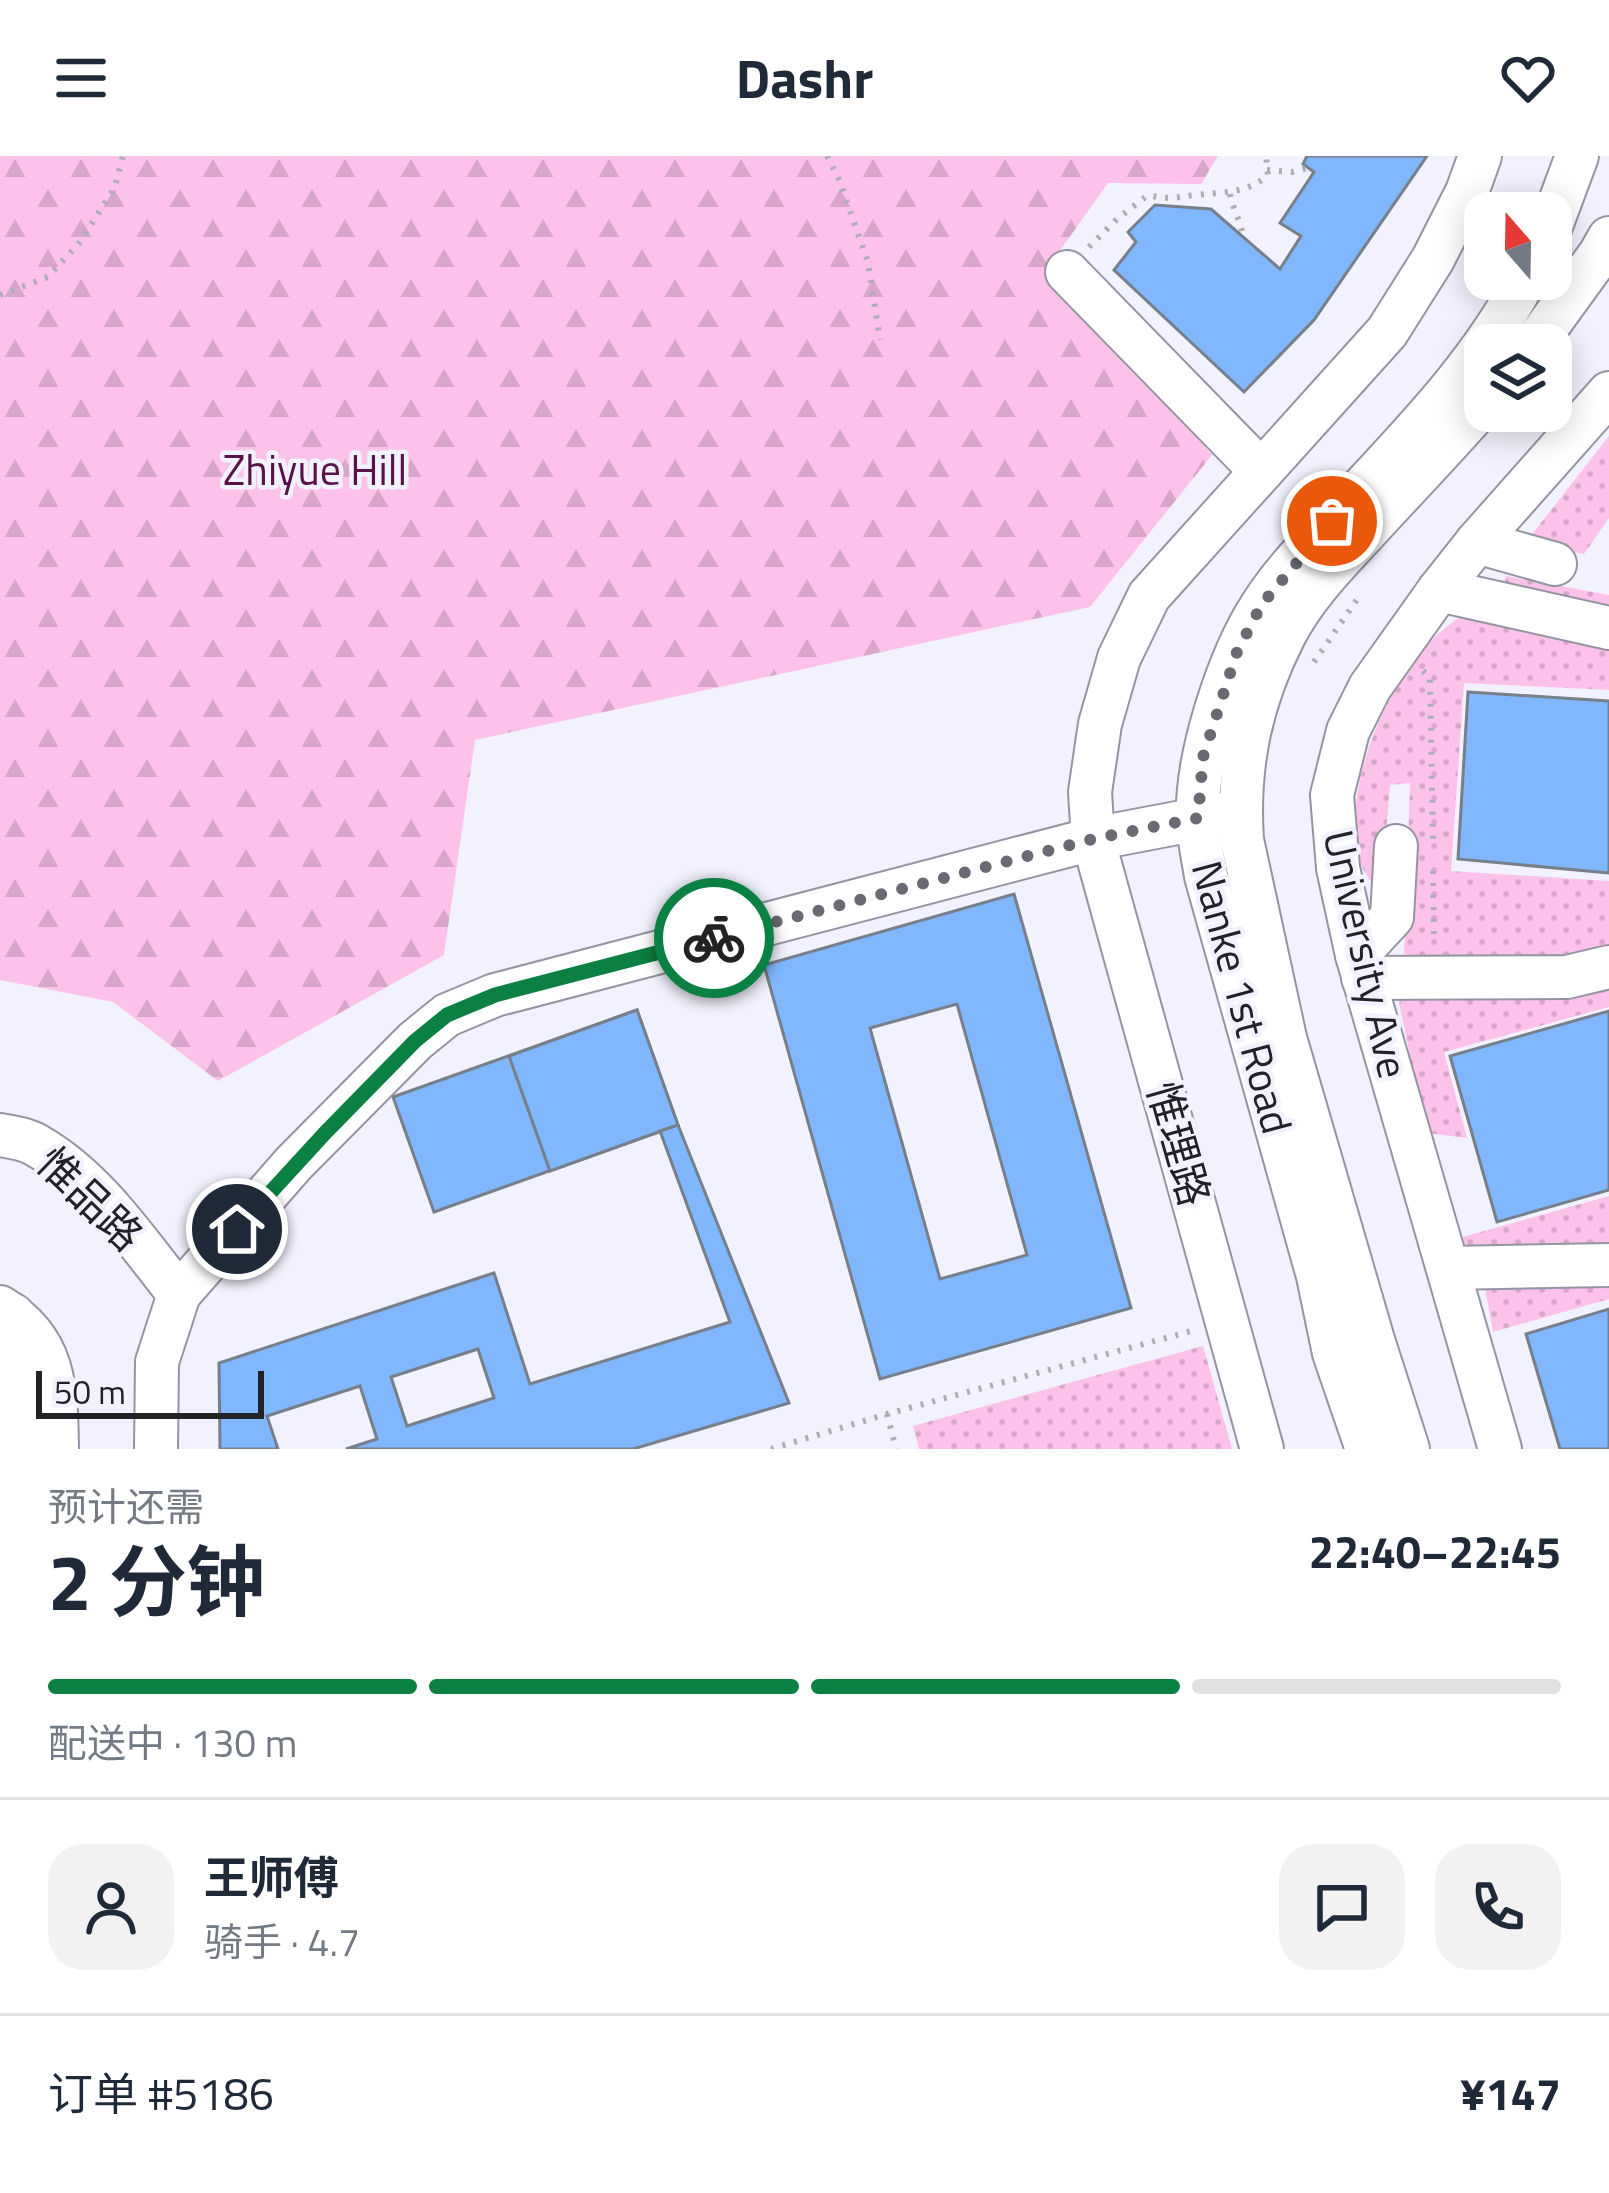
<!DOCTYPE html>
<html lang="zh">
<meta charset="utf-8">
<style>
body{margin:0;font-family:"Titillium Web","Noto Sans SC",sans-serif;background:#f2f2f3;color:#1f2937;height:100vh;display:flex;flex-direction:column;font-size:45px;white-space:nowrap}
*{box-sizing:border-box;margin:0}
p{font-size:39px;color:#747a83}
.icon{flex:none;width:66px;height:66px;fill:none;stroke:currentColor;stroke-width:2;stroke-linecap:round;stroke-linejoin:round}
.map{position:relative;height:1293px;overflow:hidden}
.side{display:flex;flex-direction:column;background:#fff;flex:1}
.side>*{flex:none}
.needle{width:78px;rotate:340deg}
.controls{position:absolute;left:1464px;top:36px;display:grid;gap:24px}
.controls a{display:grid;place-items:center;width:108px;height:108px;border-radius:24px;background:#fff;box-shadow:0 6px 30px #0003;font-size:60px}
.scale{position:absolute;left:36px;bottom:30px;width:228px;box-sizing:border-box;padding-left:12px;border:6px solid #212126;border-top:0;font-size:33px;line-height:42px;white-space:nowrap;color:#212126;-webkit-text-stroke:9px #f2f2fe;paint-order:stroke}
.pin{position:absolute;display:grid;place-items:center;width:102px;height:102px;color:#fff;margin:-51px;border:6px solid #fff;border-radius:50%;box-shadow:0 3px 12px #0007}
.courier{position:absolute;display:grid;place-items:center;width:120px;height:120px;margin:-60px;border:9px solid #0b8043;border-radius:50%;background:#fff;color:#222;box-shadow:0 3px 15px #0007}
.summary em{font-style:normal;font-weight:700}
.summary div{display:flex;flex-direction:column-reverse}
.summary{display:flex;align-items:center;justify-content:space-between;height:204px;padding:0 48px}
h1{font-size:78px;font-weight:700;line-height:90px}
.bar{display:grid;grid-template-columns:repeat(4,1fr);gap:18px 12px;align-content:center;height:144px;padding:0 48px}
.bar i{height:15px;border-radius:9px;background:#e0e1e3}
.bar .active{background:#0b8043}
.bar p{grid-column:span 4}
.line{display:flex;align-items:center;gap:30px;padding:0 48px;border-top:3px solid #e0e1e3}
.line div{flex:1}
.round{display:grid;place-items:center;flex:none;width:126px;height:126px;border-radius:36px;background:#f2f2f3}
header{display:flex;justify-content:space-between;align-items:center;height:156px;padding:0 48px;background:#fff;font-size:54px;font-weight:700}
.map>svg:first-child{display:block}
.green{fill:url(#green-dots)}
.forest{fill:url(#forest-firs)}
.building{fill:#80b7ff;stroke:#777f8a;stroke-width:3;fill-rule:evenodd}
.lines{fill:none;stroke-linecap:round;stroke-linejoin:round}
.minor-casing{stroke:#9495a3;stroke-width:46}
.path{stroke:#adadb6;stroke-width:6;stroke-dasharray:3 9;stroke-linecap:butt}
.minor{stroke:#fff;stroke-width:42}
.done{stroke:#6a6a72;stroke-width:12;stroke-dasharray:0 21.6}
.route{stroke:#0b8043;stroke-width:15}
.labels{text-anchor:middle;stroke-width:9;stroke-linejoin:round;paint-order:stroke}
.park-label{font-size:42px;fill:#581248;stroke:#f2f2fe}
.street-label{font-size:42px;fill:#212126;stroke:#f2f2fe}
</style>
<header><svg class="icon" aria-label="menu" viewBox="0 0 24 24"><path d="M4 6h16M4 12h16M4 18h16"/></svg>Dashr<svg class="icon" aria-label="heart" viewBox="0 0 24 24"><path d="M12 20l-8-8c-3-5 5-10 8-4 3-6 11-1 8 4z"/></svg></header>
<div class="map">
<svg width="1609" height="1293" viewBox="0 0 1609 1293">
<defs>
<pattern id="green-dots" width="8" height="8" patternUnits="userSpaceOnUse" patternTransform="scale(3)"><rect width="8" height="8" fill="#fcc2e9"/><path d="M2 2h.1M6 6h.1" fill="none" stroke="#d8a6c8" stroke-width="1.8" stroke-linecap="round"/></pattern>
<pattern id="forest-firs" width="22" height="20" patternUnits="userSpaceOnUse" patternTransform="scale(3)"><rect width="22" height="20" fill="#fcc2e9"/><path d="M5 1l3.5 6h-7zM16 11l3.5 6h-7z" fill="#d8a6c8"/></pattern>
</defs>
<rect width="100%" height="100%" fill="#f2f2fe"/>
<g class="green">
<polygon points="1609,280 1609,362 1584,398 1540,390 1533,377"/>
<polygon points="1506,420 1609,439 1609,462 1501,438"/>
<path d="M1465,459l144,29v46l-145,-7 -13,188 158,10v71l-46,11 -144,-3 -15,-6 6,-171 -20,2 -8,100h-9c-5,-8 -11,-16 -14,-25 -21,-73 38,-211 106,-245z"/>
<polygon points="1609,827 1609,851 1444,896 1467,982 1426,977 1399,846 1417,835"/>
<polygon points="1609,1040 1609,1096 1461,1094 1459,1082"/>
<polygon points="1609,1120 1609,1143 1493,1176 1485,1132"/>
<polygon points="1203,1190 1232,1293 919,1293 913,1270"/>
</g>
<polygon class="forest" points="0,0 1218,0 1201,28 1108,27 1049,110 1212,299 1090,451 475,584 444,799 218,925 113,846 0,824"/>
<g class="building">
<polygon points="1307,0 1427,0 1314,164 1244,236 1114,114 1136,86 1128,76 1155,49 1211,53 1280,113 1301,80 1280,67 1314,16 1303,8"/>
<polygon points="1468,536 1609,545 1609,717 1458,703"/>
<path d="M1014,738l117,414 -251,71 -116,-414zM957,848l70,251 -87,24 -70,-251z"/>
<polygon points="637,854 678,969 434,1056 393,941"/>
<polygon points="637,854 678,969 550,1015 509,900"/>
<polygon points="1609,855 1609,1034 1497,1066 1450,900"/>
<path d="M678,969l111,278 -156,46h-287l31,-10 -17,-53 -93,30 11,33h-58l-1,-86 275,-90 36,111 200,-62 -70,-191zM478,1193l16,49 -87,28 -16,-49z"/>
<polygon points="1609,1153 1609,1293 1560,1293 1526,1178"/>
</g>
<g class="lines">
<g class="minor-casing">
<g id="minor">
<polyline points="1551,70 1577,0"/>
<polyline points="1067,116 1261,315"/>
<polyline points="1534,189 1600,98 1609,82"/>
<polyline points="1477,386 1555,408"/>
<polyline points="1439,434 1609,472"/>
<polyline points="1357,799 1392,761 1396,690"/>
<polyline points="1363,822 1567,821 1609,811"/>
<path d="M0,979c12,2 26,4 36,10 60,34 101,97 143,149"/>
<polyline points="1448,1112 1609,1109"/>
<path d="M0,1151c57,34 56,83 57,142"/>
<polyline points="13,1159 18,1293"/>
<polyline points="156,1293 157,1206 179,1138 294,1007 415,885 447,859 495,839 1093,683 1240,655"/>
<polyline points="1262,1293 1093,683 1090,636 1100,568 1119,502 1149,440 1387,176 1433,103 1467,36 1480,0"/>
<path d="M1367,1293l-33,-96 -16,-77 -112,-400c-3,-18 -7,-37 -8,-55 -3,-62 30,-164 64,-216 21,-33 50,-62 76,-91 67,-73 141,-146 187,-235"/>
<path d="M1408,1293l-35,-109 -88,-302 -43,-198c-5,-75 9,-140 43,-206 21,-41 56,-75 87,-109 38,-41 76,-81 113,-123"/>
<polyline points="1500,1293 1357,799 1338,712 1332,639 1348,575 1370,531 1439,434 1477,386 1609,237"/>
</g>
</g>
<g class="path">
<polyline points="827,0 839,24 868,106 880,184"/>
<polyline points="1267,14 1293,16 1308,12"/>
<path d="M1230,38c3,16 11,27 13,43"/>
<path d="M1089,91l28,-28 31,-24c19,5 29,2 47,0 27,-3 52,-1 73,-20l-2,-19"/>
<polyline points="0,139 48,121 80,86 115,31 123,0"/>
<polyline points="1314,506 1358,442"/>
<polyline points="1423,515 1430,521 1433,684"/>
<polyline points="1433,715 1434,786"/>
<polyline points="887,1258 896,1293"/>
<polyline points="771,1293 887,1258 1195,1174"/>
</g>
<use href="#minor" class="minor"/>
</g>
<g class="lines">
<polyline class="done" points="714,782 1093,683 1198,662 1203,601 1237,496 1262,448 1332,365"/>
<polyline class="route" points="237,1073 325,977 415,885 447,859 495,839 714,782"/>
</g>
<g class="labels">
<g class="park-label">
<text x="315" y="329">Zhiyue Hill</text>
</g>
<g class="street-label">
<text transform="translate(1366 798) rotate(77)" y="15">University Ave</text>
<text transform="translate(1242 841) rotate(75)" y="15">Nanke 1st Road</text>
<text transform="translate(1179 988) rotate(74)" y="15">惟理路</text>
<text transform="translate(90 1043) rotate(44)" y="15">惟品路</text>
</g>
</g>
</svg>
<div class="controls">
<a><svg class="needle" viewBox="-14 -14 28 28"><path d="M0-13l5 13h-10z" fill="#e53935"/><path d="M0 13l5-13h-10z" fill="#747a83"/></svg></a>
<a><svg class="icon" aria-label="layers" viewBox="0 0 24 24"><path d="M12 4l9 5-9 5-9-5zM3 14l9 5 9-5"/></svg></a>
</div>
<div class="scale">50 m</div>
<div class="pin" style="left:1332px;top:365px;background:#ea580c"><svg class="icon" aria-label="bag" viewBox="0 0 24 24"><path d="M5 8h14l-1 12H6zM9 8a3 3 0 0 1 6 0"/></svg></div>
<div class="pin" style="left:237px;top:1073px;background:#1f2937"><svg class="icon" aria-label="home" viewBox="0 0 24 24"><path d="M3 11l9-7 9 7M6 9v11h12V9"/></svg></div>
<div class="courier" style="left:714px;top:782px"><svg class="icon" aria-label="bike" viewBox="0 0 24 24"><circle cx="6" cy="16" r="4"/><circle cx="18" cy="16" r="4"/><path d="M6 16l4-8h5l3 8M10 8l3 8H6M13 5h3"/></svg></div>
</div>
<section class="side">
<div class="summary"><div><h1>2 分钟</h1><p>预计还需</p></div><em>22:40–22:45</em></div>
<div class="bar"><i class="active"></i><i class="active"></i><i class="active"></i><i></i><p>配送中 · 130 m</p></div>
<div class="line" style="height:216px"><a class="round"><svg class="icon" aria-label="person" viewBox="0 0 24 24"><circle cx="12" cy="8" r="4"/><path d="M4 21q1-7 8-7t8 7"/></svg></a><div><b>王师傅</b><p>骑手 · 4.7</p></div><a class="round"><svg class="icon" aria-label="chat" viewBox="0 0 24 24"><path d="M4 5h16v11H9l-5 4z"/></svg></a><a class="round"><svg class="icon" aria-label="phone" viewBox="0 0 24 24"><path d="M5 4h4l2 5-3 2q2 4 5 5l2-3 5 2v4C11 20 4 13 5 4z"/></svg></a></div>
<div class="line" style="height:156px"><div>订单 #5186</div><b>¥147</b></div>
</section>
